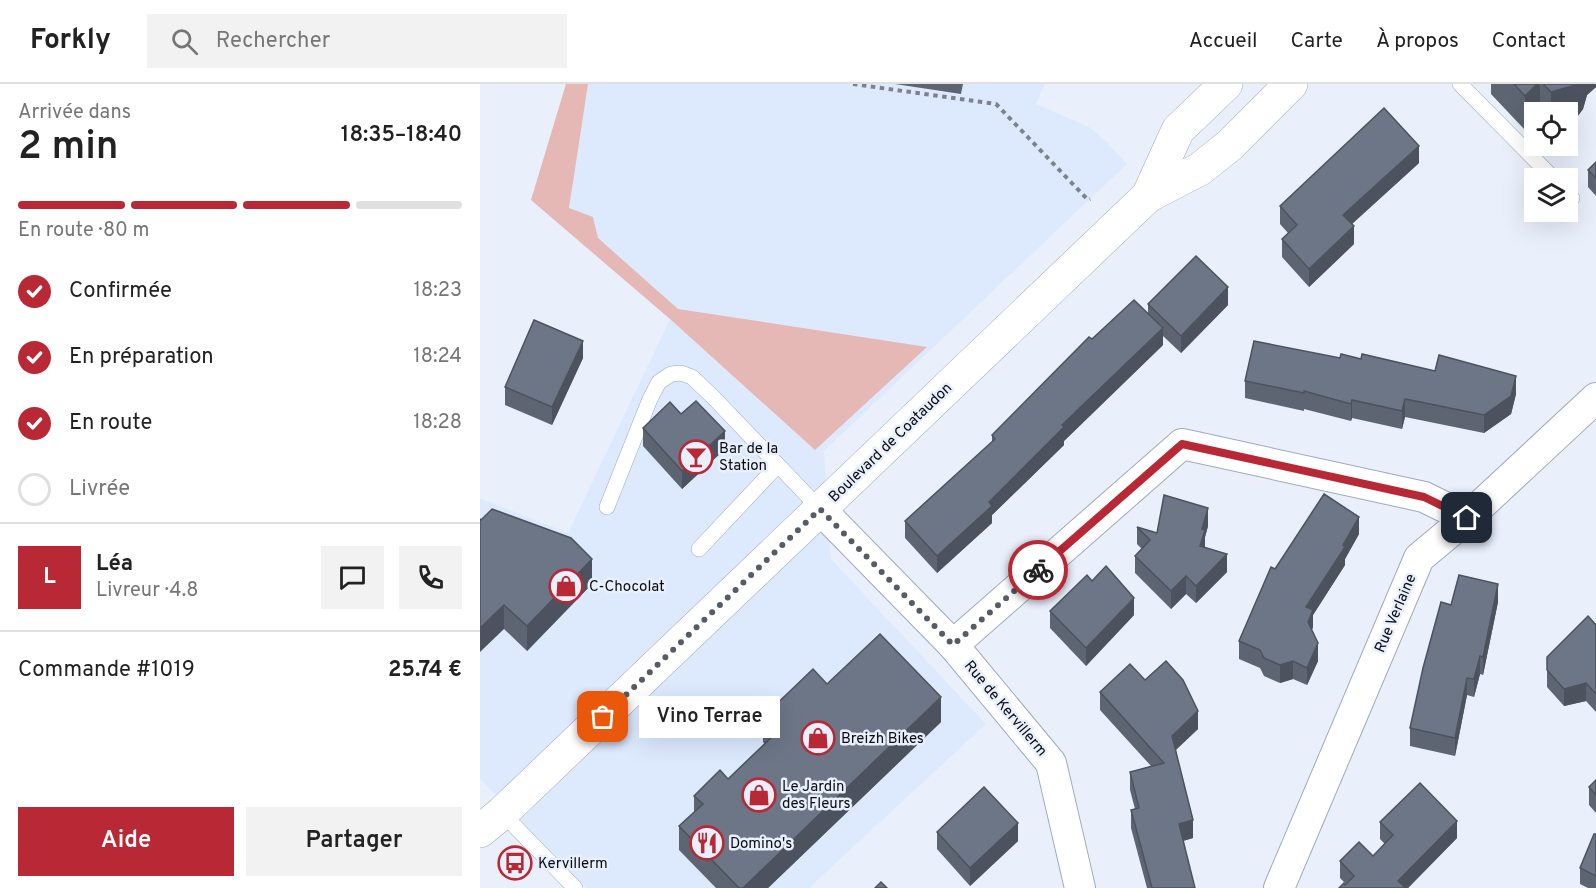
<!DOCTYPE html>
<html lang="fr">
<meta charset="utf-8">
<style>
body{margin:0;font-family:Overpass,sans-serif;background:#f2f2f2;color:#222;height:100vh;display:flex;flex-direction:column;font-size:22px;white-space:nowrap}
*{box-sizing:border-box;margin:0}
p{font-size:20px;color:#767676}
.icon{flex:none;width:33px;height:33px;fill:none;stroke:currentColor;stroke-width:2;stroke-linecap:round;stroke-linejoin:round}
.map{position:relative;flex:1;overflow:hidden}
.details{display:flex;flex-direction:column;background:#fff;width:480px}
.details>*{flex:none}
.controls{position:absolute;left:1044px;top:18px;display:grid;gap:12px}
.controls a{display:grid;place-items:center;width:54px;height:54px;border-radius:0px;background:#fff;box-shadow:0 6px 24px #0002;font-size:30px}
.pin{position:absolute;display:grid;place-items:center;width:51px;height:51px;color:#fff;margin:-26px;border-radius:12px;box-shadow:0 3px 9px #0006}
.courier{position:absolute;display:grid;place-items:center;width:60px;height:60px;margin:-30px;border:4px solid #b92835;border-radius:50%;background:#fff;color:#222;box-shadow:0 2px 8px #0007}
.bubble{position:absolute;height:42px;border-radius:0px;background:#fff;box-shadow:0 6px 24px #0002;font-size:20px;font-weight:600;line-height:42px;text-align:center}
.head em{font-style:normal;font-weight:600}
.head div{display:flex;flex-direction:column-reverse}
.head{display:flex;align-items:center;justify-content:space-between;height:102px;padding:0 18px}
h1{font-size:39px;font-weight:600;line-height:45px}
.bar{display:grid;grid-template-columns:repeat(4,1fr);gap:9px 6px;align-content:center;height:72px;padding:0 18px}
.bar i{height:8px;border-radius:4px;background:#e0e0e0}
.bar .current{background:#b92835}
.bar p{grid-column:span 4}
.line{display:flex;align-items:center;gap:15px;padding:0 18px;border-top:2px solid #e0e0e0}
.line div{flex:1}
.round{display:grid;place-items:center;flex:none;width:63px;height:63px;border-radius:0px;background:#f2f2f2}
ol{padding:0 18px;list-style:none}
li{display:flex;align-items:center;gap:18px;height:66px}
li p{margin-inline-start:auto}
li .icon{padding:6px;border-radius:50%;background:#b92835;color:#fff;stroke-width:4}
li:last-child{color:#767676}
li i{width:33px;height:33px;border:3px solid #e0e0e0;border-radius:50%}
.button{display:flex;gap:12px;margin-top:auto;padding:12px 18px}
.button a{flex:1;height:69px;border-radius:0px;background:#b92835;color:#fff;font-size:24px;font-weight:600;line-height:69px;text-align:center}
.button a+a{background:#f2f2f2;color:#222}
header{display:flex;align-items:center;gap:36px;box-sizing:border-box;height:84px;padding:0 30px;background:#fff;border-bottom:2px solid #e0e0e0}
header strong{font-size:28px}
nav{display:flex;gap:33px;margin-inline-start:auto;font-size:21px}
.search{width:420px;height:54px;background:#f2f2f2;display:flex;align-items:center;gap:15px;box-sizing:border-box;padding:0 21px;border-radius:0px;color:#767676;font-size:22px}
main{display:flex;flex:1;min-height:0}
.map>svg:first-child{display:block}
.built{fill:#ddeafe}
.grass{fill:#e5b8b5}
.lines{fill:none;stroke-linecap:round;stroke-linejoin:round}
.service-casing{stroke:#9faabc;stroke-width:16}
.minor-casing{stroke:#9faabc;stroke-width:32}
.secondary-casing{stroke:#9faabc;stroke-width:34}
.path{stroke:#7d838c;stroke-width:4;stroke-dasharray:4.5 4.5;stroke-linecap:butt}
.service{stroke:#fff;stroke-width:15}
.minor{stroke:#fff;stroke-width:30}
.secondary{stroke:#fff;stroke-width:33}
.wall{fill:#5d6573}
.shaded-wall{fill:#4c535e}
.building{fill:#6c7686;stroke:#4c535e;stroke-width:1.5}
.done{stroke:#575c64;stroke-width:6;stroke-dasharray:0 10.8}
.route{stroke:#b92835;stroke-width:8}
.labels{text-anchor:middle;stroke-width:5;stroke-linejoin:round;paint-order:stroke}
.street-label{font-size:15px;fill:#080c12;stroke:#e9f0fc}
.poi-label{font-size:15px;fill:#080c12;stroke:#e9f0fc;text-anchor:start}
</style>
<header>
<strong>Forkly</strong>
<div class="search"><svg class="icon" aria-label="search" viewBox="0 0 24 24"><circle cx="10" cy="10" r="6"/><path d="M15 15l6 6"/></svg>Rechercher</div>
<nav><a>Accueil</a><a>Carte</a><a>À propos</a><a>Contact</a></nav>
</header>
<main>
<section class="details">
<div class="head"><div><h1>2 min</h1><p>Arrivée dans</p></div><em>18:35–18:40</em></div>
<div class="bar"><i class="current"></i><i class="current"></i><i class="current"></i><i></i><p>En route · 80 m</p></div>
<ol>
<li><svg class="icon" aria-label="check" viewBox="0 0 24 24"><path d="M5 12l5 5 9-10"/></svg>Confirmée<p>18:23</p></li>
<li><svg class="icon" aria-label="check" viewBox="0 0 24 24"><path d="M5 12l5 5 9-10"/></svg>En préparation<p>18:24</p></li>
<li><svg class="icon" aria-label="check" viewBox="0 0 24 24"><path d="M5 12l5 5 9-10"/></svg>En route<p>18:28</p></li>
<li><i></i>Livrée</li>
</ol>
<div class="line" style="height:108px"><b class="round" style="background:#b92835;color:#fff">L</b><div><b>Léa</b><p>Livreur · 4.8</p></div><a class="round"><svg class="icon" aria-label="chat" viewBox="0 0 24 24"><path d="M4 5h16v11H9l-5 4z"/></svg></a><a class="round"><svg class="icon" aria-label="phone" viewBox="0 0 24 24"><path d="M5 4h4l2 5-3 2q2 4 5 5l2-3 5 2v4C11 20 4 13 5 4z"/></svg></a></div>
<div class="line" style="height:78px"><div>Commande #1019</div><b>25.74 €</b></div>
<div class="button"><a>Aide</a><a>Partager</a></div>
</section>
<div class="map">
<svg width="1116" height="804" viewBox="0 0 1116 804">
<rect width="100%" height="100%" fill="#e9f0fc"/>
<polygon class="built" points="86,0 565,0 556,20 609,43 625,56 647,80 344,367 351,475 506,640 329,804 106,804 0,695 0,414 88,449 190,235 51,116"/>
<polygon class="grass" points="86,0 108,0 89,124 113,133 118,154 198,225 447,263 335,366 190,235 51,116"/>
<g class="lines">
<g class="service-casing">
<g id="service">
<polyline points="980,0 1073,94"/>
<polyline points="1088,109 1092,114"/>
<polyline points="127,423 170,315 179,298 191,290 201,289 212,293 234,314 340,425"/>
<polyline points="219,465 297,382"/>
<polyline points="22,729 95,804"/>
</g>
</g>
<g class="minor-casing">
<g id="minor">
<polyline points="340,425 473,561 571,679 600,804"/>
<polyline points="473,561 702,360 944,413 987,434"/>
<polyline points="799,804 939,474 987,434 1116,314"/>
</g>
</g>
<g class="secondary-casing">
<g id="secondary">
<polyline points="668,112 698,46 746,0"/>
<polyline points="0,747 22,729 668,112 720,85 750,61 811,0"/>
</g>
</g>
<polyline class="path" points="373,0 516,20 608,116 610,115"/>
<use href="#service" class="service"/>
<use href="#minor" class="minor"/>
<use href="#secondary" class="secondary"/>
</g>
<g class="wall">
<polygon points="415,0 483,0 481,10"/>
<polygon points="1011,0 1116,0 1116,3 1107,11 1103,25 1097,33 1092,37 1088,38 1088,28 1054,28 1054,37 1045,46 1011,10"/>
<polygon points="1116,78 1116,112 1108,103 1108,86"/>
<polygon points="939,79 872,140 874,160 829,203 802,173 802,155 808,149 800,140 800,122"/>
<polygon points="668,220 748,221 701,269 683,252 683,261 584,357 584,361 512,431 512,439 457,489 425,454 425,437 512,358 512,351 612,255 668,230"/>
<polygon points="103,274 72,341 25,321 25,303"/>
<polygon points="860,274 881,275 1036,310 1031,330 1004,349 925,333 922,345 872,334 871,337 824,325 824,327 765,314 765,297"/>
<polygon points="201,330 245,365 202,405 163,362 163,344"/>
<polygon points="0,435 112,500 47,567 24,545"/>
<polygon points="728,442 725,453 725,464 747,488 716,519 706,510 691,525 655,489 655,472 662,465 657,460 657,443 677,449"/>
<polygon points="879,450 865,475 865,481 833,531 833,543 832,546 838,577 827,601 813,595 800,599 784,592 780,584 759,575 759,557 795,485"/>
<polygon points="612,497 654,531 606,582 570,544 570,527"/>
<polygon points="1018,518 1003,591 1000,590 994,613 987,611 975,672 930,662 930,644 971,521"/>
<polygon points="1116,541 1116,628 1106,617 1084,622 1067,603 1067,586"/>
<polygon points="665,596 718,645 696,666 713,754 703,757 715,804 667,804 651,744 651,726 655,725 650,706 650,688 671,682 620,626 620,608"/>
<polygon points="347,600 461,638 288,804 236,804 199,766 199,742 214,728 214,712 248,695 285,660 283,658 283,633"/>
<polygon points="1116,696 1116,729 1109,721 1109,703"/>
<polygon points="900,738 977,754 928,804 859,804 866,800 860,794 860,777 893,772 905,760 900,755"/>
<polygon points="457,748 538,757 490,802 457,765"/>
<polygon points="1116,750 1116,804 1108,804 1100,800 1100,784"/>
</g>
<g class="shaded-wall">
<polygon points="1057,0 1060,0 1060,28 1054,28 1054,37 1045,46 1045,12"/>
<polygon points="1096,0 1116,0 1116,3 1107,11 1103,25 1097,33 1092,37 1088,38 1088,28 1071,28 1071,8"/>
<polygon points="939,62 939,79 863,148 863,131"/>
<polygon points="874,142 874,160 829,203 829,185"/>
<polygon points="748,203 748,221 701,269 701,252"/>
<polygon points="683,244 683,261 584,357 584,361 512,431 512,439 457,489 457,472 582,341"/>
<polygon points="103,257 103,274 72,341 72,323"/>
<polygon points="1036,292 1036,310 1031,330 1004,349 1004,331"/>
<polygon points="925,315 925,333 922,345 922,327"/>
<polygon points="872,316 872,334 871,337 871,320"/>
<polygon points="245,347 245,365 202,405 202,387"/>
<polygon points="728,424 728,442 725,453 725,464 720,462 722,445"/>
<polygon points="879,433 879,450 865,475 865,481 833,531 833,543 828,555 826,523"/>
<polygon points="747,470 747,488 716,519 716,502"/>
<polygon points="112,475 112,500 47,567 47,542"/>
<polygon points="706,492 706,510 691,525 691,507"/>
<polygon points="1018,500 1018,518 1003,591 1003,573"/>
<polygon points="654,514 654,531 606,582 606,564"/>
<polygon points="24,521 24,545 0,568 0,544"/>
<polygon points="838,559 838,577 827,601 827,584"/>
<polygon points="1000,572 1000,590 994,613 994,595"/>
<polygon points="813,577 813,595 800,599 800,581"/>
<polygon points="987,594 987,611 975,672 975,654"/>
<polygon points="1106,599 1106,617 1084,622 1084,605"/>
<polygon points="461,613 461,638 288,804 263,804"/>
<polygon points="718,627 718,645 692,669 692,652"/>
<polygon points="713,736 713,754 699,758 699,740"/>
<polygon points="977,737 977,754 928,804 918,804 918,797"/>
<polygon points="538,739 538,757 490,802 490,784"/>
</g>
<g class="building">
<polygon points="1034,0 1057,0 1045,12"/>
<polygon points="1063,0 1096,0 1092,2 1071,8"/>
<polygon points="904,24 939,62 863,131 874,142 829,185 802,155 817,141 800,122"/>
<polygon points="1116,78 1116,94 1108,86"/>
<polygon points="716,172 748,203 701,252 668,220"/>
<polygon points="654,216 683,244 582,341 584,343 509,418 512,422 457,472 425,437 515,355 512,351 609,253 612,255"/>
<polygon points="54,236 103,257 72,323 25,303"/>
<polygon points="774,257 860,274 861,270 881,275 882,270 955,287 959,271 1036,292 1031,312 1004,331 925,315 922,327 872,316 871,320 824,307 824,309 765,297"/>
<polygon points="216,317 245,347 202,387 163,344 190,318 201,330"/>
<polygon points="844,410 879,433 863,461 865,463 826,523 833,526 828,538 838,559 827,584 813,577 800,581 784,574 780,566 759,557 791,483 795,485"/>
<polygon points="684,411 728,424 722,445 725,446 720,462 747,470 716,502 706,492 691,507 655,472 670,456 657,443 677,449"/>
<polygon points="12,425 91,454 112,475 47,542 24,521 0,544 0,435 1,436"/>
<polygon points="626,482 654,514 606,564 570,527 607,491 612,497"/>
<polygon points="979,491 1018,500 1003,573 1000,572 994,595 987,594 975,654 930,644 943,584 961,518 971,521"/>
<polygon points="1108,532 1116,541 1116,610 1106,599 1084,605 1067,586 1067,573"/>
<polygon points="400,550 461,613 263,804 259,804 199,742 223,720 214,712 240,686 248,695 297,648 283,633 333,585 347,600"/>
<polygon points="686,577 703,596 718,627 692,652 713,736 699,740 715,804 672,804 651,726 659,724 650,688 684,679 620,608 650,580 665,596"/>
<polygon points="1116,696 1116,711 1109,703"/>
<polygon points="940,699 977,737 918,797 926,804 859,804 864,799 865,801 874,792 860,777 879,758 893,772 913,751 900,738"/>
<polygon points="504,703 538,739 490,784 457,748"/>
<polygon points="1114,750 1116,750 1116,792 1100,784"/>
<polygon points="401,798 407,804 395,804"/>
</g>
<g class="lines">
<polyline class="done" points="123,633 340,425 473,561 558,486"/>
<polyline class="route" points="558,486 702,360 944,413 987,434"/>
</g>
<defs>
<g id="bar-ring" transform="scale(1.725)"><circle r="9.5" fill="#e9f0fc" stroke="#b92835" stroke-width="1.5"/><path d="M-6-5H6L.8 .8V4.5H3.5V6h-7V4.5H-.8V.8Z" fill="#b92835"/></g>
<g id="shop-ring" transform="scale(1.725)"><circle r="9.5" fill="#e9f0fc" stroke="#b92835" stroke-width="1.5"/><path d="M-5-2.5h2.3a2.7 3.5 0 0 1 5.4 0H5L5.5 6h-11ZM-1.5-2.5h3a1.5 2.3 0 0 0-3 0Z" fill="#b92835"/></g>
<g id="restaurant-ring" transform="scale(1.725)"><circle r="9.5" fill="#e9f0fc" stroke="#b92835" stroke-width="1.5"/><path d="M-5-6h1v4h1v-4h1v4h1v-4h1v5L-1.5 .5V6h-2V.5L-5-1ZM5-6V6H3V1.5H1.5Q1.5-4 5-6Z" fill="#b92835"/></g>
<g id="bus-ring" transform="scale(1.725)"><circle r="9.5" fill="#e9f0fc" stroke="#b92835" stroke-width="1.5"/><path d="M-5-6H5V4H4V6H2V4H-2V6H-4V4H-5ZM-3.5-4V0h7V-4ZM-3.5 1.2v1.5H-2V1.2ZM2 1.2v1.5H3.5V1.2Z" fill="#b92835"/></g>
</defs>
<g fill-rule="evenodd">
<use href="#bar-ring" x="216" y="373"/>
<use href="#shop-ring" x="86" y="502"/>
<use href="#shop-ring" x="338" y="654"/>
<use href="#shop-ring" x="279" y="711"/>
<use href="#restaurant-ring" x="227" y="759"/>
<use href="#bus-ring" x="35" y="779"/>
</g>
<g class="labels">
<g class="street-label">
<text transform="translate(410 358) rotate(-44)" y="5">Boulevard de Coataudon</text>
<text transform="translate(915 529) rotate(-67)" y="5">Rue Verlaine</text>
<text transform="translate(526 624) rotate(50)" y="5">Rue de Kervillerm</text>
</g>
<g class="poi-label">
<text x="239" y="369">Bar de la<tspan x="239" dy="17">Station</tspan></text>
<text x="109" y="507">C-Chocolat</text>
<text x="361" y="659">Breizh Bikes</text>
<text x="302" y="707">Le Jardin<tspan x="302" dy="17">des Fleurs</tspan></text>
<text x="250" y="764">Domino's</text>
<text x="58" y="784">Kervillerm</text>
</g>
</g>
</svg>
<div class="controls">
<a><svg class="icon" aria-label="locate" viewBox="0 0 24 24"><circle cx="12" cy="12" r="6"/><path d="M12 2v4M12 18v4M2 12h4M18 12h4"/></svg></a>
<a><svg class="icon" aria-label="layers" viewBox="0 0 24 24"><path d="M12 4l9 5-9 5-9-5zM3 14l9 5 9-5"/></svg></a>
</div>
<div class="pin" style="left:123px;top:633px;background:#ea580c"><svg class="icon" aria-label="bag" viewBox="0 0 24 24"><path d="M5 8h14l-1 12H6zM9 8a3 3 0 0 1 6 0"/></svg></div>
<div class="pin" style="left:987px;top:434px;background:#1f2937"><svg class="icon" aria-label="home" viewBox="0 0 24 24"><path d="M3 11l9-7 9 7M6 9v11h12V9"/></svg></div>
<div class="courier" style="left:558px;top:486px"><svg class="icon" aria-label="bike" viewBox="0 0 24 24"><circle cx="6" cy="16" r="4"/><circle cx="18" cy="16" r="4"/><path d="M6 16l4-8h5l3 8M10 8l3 8H6M13 5h3"/></svg></div>
<div class="bubble" style="left:159px;top:612px;width:141px">Vino Terrae</div>
</div>
</main>
